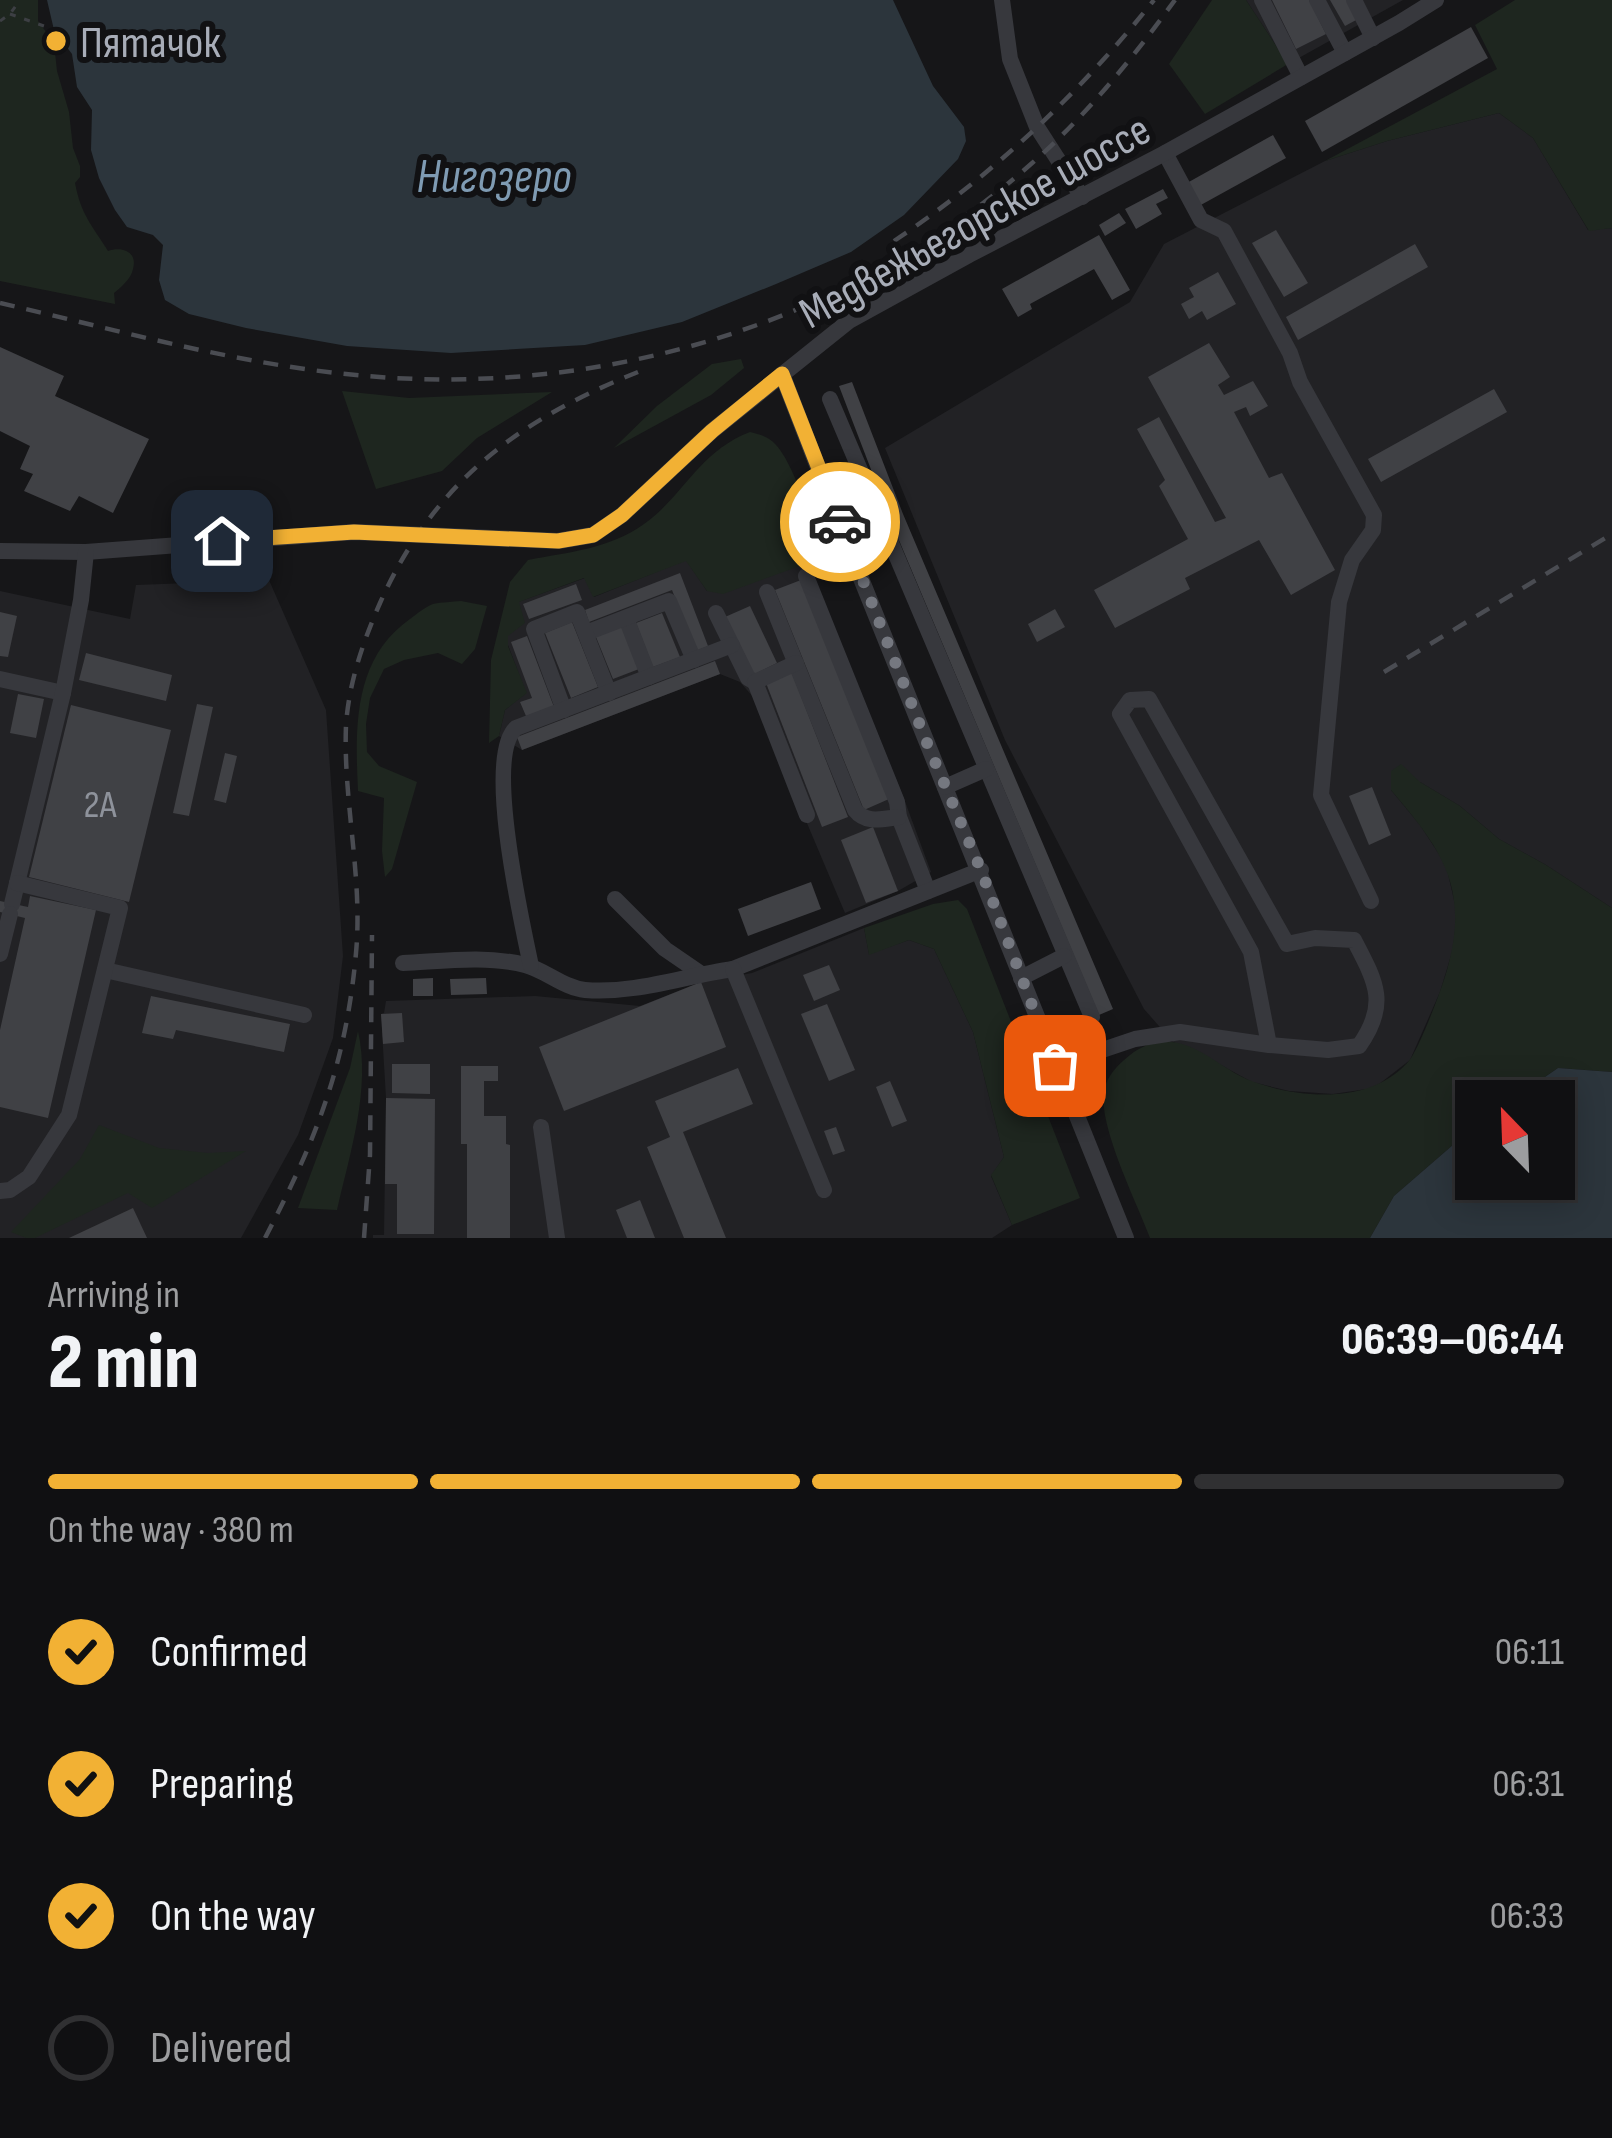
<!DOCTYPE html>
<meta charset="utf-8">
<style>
body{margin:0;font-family:"Sofia Sans Condensed",sans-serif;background:#1e1e20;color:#f1f3f6;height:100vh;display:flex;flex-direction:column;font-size:45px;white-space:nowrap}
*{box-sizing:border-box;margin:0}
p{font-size:39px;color:#9c9d9f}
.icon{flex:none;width:66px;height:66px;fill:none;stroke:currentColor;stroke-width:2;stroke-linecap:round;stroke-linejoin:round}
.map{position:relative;height:1238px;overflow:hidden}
.sheet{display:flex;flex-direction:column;background:#101012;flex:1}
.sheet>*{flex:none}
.needle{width:78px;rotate:337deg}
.buttons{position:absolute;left:1455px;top:1080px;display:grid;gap:24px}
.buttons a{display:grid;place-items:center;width:120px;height:120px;border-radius:0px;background:#101012;box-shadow:0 6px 30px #0003,0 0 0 3px #303032;font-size:60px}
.pin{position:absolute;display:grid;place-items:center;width:102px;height:102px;color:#fff;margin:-51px;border-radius:24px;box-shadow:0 6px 18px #0006}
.courier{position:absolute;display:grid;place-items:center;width:120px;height:120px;margin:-60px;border:9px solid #f2b134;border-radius:50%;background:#fff;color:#222;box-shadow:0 3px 15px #0007}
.headline em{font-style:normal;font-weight:800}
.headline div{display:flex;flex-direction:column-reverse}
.headline{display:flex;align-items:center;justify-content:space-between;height:204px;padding:0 48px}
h1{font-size:78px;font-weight:800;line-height:90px}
.bar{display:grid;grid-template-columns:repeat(4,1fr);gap:18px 12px;align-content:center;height:144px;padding:0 48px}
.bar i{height:15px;border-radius:9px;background:#303032}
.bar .on{background:#f2b134}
.bar p{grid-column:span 4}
ol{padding:0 48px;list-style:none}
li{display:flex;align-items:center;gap:36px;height:132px}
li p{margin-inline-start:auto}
li .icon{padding:12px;border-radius:50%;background:#f2b134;color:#111;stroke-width:4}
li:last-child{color:#9c9d9f}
li i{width:66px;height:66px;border:6px solid #303032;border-radius:50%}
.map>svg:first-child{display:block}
.built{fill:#222225}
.green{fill:#1e261f}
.water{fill:#2c353c}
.building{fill:#404145}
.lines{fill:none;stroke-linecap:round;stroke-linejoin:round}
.path{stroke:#3d3f44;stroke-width:3;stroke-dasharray:6 9;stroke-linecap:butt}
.minor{stroke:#37383d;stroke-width:16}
.rail{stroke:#4a4c52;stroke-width:4.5;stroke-dasharray:15 12;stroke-linecap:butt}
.done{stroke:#757880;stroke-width:12;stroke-dasharray:0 21.6}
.route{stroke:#f2b134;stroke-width:15}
.poi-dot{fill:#f2b134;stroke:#111113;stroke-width:4.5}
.labels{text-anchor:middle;stroke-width:12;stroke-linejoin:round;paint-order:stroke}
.number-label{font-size:39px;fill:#8e929b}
.poi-label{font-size:45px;fill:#a8adb8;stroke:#111113;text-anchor:start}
.street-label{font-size:45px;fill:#a8adb8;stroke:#111113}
.water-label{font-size:48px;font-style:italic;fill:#7f9bb3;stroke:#111113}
</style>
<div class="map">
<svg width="1612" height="1238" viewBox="0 0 1612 1238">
<rect width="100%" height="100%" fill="#161618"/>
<g class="built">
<polygon points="1246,0 1403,0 1288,64"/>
<polygon points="1499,113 1533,138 1588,230 1612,228 1612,908 1546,865 1499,839 1460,806 1420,782 1391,790 1420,825 1446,865 1457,913 1453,949 1440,992 1410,1060 1374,1088 1333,1094 1289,1091 1252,1082 1193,1050 1173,1042 1144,1009 1005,740 885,448 1130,302 1164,244 1325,161 1387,141"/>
<polygon points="686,560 707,591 808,563 903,796 931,872 898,891 845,913 754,698 740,682 720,674 522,750 499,736 505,710 526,693 508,645 507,636 518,602 585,578 594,597"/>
<polygon points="269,580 326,710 343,956 333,1038 298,1135 241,1238 0,1238 0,591 130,619 136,585"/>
<polygon points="864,928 869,954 909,940 934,949 973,1032 1004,1157 991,1176 1012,1225 992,1238 373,1238 373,1235 384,1235 386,1098 381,1014 384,1013 386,1001 535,996 640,1006 701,982 752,973"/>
</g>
<g class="green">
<path d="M0,0h38v21l16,22 3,28 12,41 4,36 7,18v11l-5,6c6,32 17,42 33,68 13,-5 30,0 25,18 -2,10 -12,18 -19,24l1,11 -115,-23z"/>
<polygon points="1212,0 1246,0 1288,64 1205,114 1169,64"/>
<polygon points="1515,0 1612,0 1612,228 1589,231 1533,138 1499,113 1387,141 1325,161 1497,69 1475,25"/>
<polygon points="741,359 744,368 711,395 614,448 657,406 712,364"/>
<polygon points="342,391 409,398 552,392 477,438 442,471 376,489"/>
<path d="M750,432c11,3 18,4 26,13 19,21 35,77 46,106l-14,12 -85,31 -16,-3 -21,-30 -93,36 -9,-19 -65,24 6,21 -17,13v10l19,47 -22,17 -6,26 -10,7 2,-83 19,-78 18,-22c41,-8 81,-11 116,-36 40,-28 54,-72 106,-92z"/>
<path d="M461,601l26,5 -12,43 -13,15 -24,-11 -34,7 -20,9 -14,29 -4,26 1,28 12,14 38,16 -25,87 -7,8 -3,-26 2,-53 -26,-7c-3,-63 -5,-132 52,-172 7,-5 15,-12 23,-15 9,-2 19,-2 28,-3z"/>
<path d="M1401,764l19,18 40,24 39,33 47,26 66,43v164l-54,-4 -48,33h-34v24l-82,71 -24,42h-220c-13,-35 -52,-112 -46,-147 3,-16 14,-26 26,-36 12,-9 26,-15 42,-13 29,3 55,31 82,40 49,17 117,22 154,-20 11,-12 34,-74 39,-92 23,-82 -5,-120 -56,-180v-19z"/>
<polygon points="958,900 967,909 1080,1198 1012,1225 991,1175 1004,1157 973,1032 934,949 909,940 869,955 864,928 933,904"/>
<path d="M358,1031c13,58 -8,122 -21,179l-39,-2 52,-140z"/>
<polygon points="99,1125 159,1148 208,1153 246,1151 152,1208 128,1193 35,1238 26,1238 11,1232 80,1159"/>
</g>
<g class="water">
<polygon points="47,0 893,0 933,86 964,127 966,141 958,159 904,215 851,252 776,284 682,322 585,345 451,353 347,346 246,328 189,314 165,300 159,280 163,245 153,235 127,227 115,210 99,178 91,150 92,110 77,87 72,54 54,30"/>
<polygon points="1558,1068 1612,1072 1612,1238 1370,1238 1394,1196 1476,1125 1476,1179 1554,1179 1554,1101 1510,1101"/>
</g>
<g class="building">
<polygon points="1272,0 1309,0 1326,34 1296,49"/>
<polygon points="1330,0 1347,0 1358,19 1345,26"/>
<polygon points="1471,27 1488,58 1322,152 1305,121"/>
<polygon points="1273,135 1286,158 1199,206 1187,183"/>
<polygon points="1163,189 1168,198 1156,204 1162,214 1136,229 1125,209"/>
<polygon points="1119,213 1126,223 1105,236 1099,225"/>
<polygon points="1276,230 1308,283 1284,297 1252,243"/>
<polygon points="1099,235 1130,290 1112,300 1094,269 1030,304 1032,309 1018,317 1002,289"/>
<polygon points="1415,244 1428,267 1298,340 1286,317"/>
<polygon points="1218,272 1236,304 1207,320 1202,311 1189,319 1181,304 1194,297 1189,288"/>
<polygon points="1209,343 1230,377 1218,385 1224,395 1253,381 1268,406 1250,416 1246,407 1234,412 1269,478 1282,473 1335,570 1291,595 1259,540 1185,578 1190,589 1115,628 1094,590 1188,539 1159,486 1165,480 1137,429 1159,417 1215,522 1226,518 1148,377"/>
<polygon points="0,347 64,376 55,396 149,439 113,513 79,496 70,511 24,491 33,474 20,469 30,446 0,431"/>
<polygon points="852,382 903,514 1113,1009 1099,1015 890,519 839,386"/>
<polygon points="1494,389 1507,412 1381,482 1368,459"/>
<polygon points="680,573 708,646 696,651 672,590 589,622 585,610"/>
<polygon points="801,580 889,799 864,810 775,590"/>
<polygon points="576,584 582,600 529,619 523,604"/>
<polygon points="750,606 777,663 753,675 725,617"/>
<polygon points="1055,609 1065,627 1037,642 1028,624"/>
<polygon points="0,612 17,616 8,657 0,656"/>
<polygon points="662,613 680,657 653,667 636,623"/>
<polygon points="572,622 598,687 571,698 545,633"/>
<polygon points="622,626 639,669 613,679 596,637"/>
<polygon points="527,636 554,707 526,716 520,702 532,698 511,642"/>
<polygon points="86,653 172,675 166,701 79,680"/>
<polygon points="715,661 720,674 522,750 517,737"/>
<polygon points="792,673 848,817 822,827 766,683"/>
<polygon points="18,694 44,699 36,738 10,733"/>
<polygon points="197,704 213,707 189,816 173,813"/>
<polygon points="71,705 171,730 129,902 29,877"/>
<polygon points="225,753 237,756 226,803 214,800"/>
<polygon points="1372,787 1391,835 1369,845 1349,796"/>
<polygon points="873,827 898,891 866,903 841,840"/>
<polygon points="811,882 821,909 748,936 738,909"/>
<polygon points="30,896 96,910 48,1118 0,1107 0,1030 25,918 0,912 0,901 28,907"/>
<polygon points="829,965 840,990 814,1001 803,975"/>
<polygon points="433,978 433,996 413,996 413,979"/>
<polygon points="486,978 487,994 451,995 450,979"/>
<polygon points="701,982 726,1047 564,1111 539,1047"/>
<polygon points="151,996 290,1024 284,1052 176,1030 173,1039 142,1033"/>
<polygon points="827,1004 855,1070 829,1081 801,1014"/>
<polygon points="402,1013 404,1042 383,1044 381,1014"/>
<polygon points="392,1064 430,1064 430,1094 392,1093"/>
<polygon points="461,1066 498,1066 498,1081 484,1081 484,1116 506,1116 506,1144 510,1145 510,1238 467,1238 467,1144 461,1144"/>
<polygon points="738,1068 753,1104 683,1132 726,1238 684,1238 647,1147 670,1137 655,1101"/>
<polygon points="890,1081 907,1121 892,1127 876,1087"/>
<polygon points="386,1098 435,1099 434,1234 397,1234 397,1184 385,1184"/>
<polygon points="836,1127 845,1151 833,1155 824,1131"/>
<polygon points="640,1200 655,1238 627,1238 616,1210"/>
<polygon points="133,1208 147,1238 69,1238"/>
</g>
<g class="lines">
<g class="path">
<polyline points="10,14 44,26"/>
<polyline points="0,21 10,14 20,0"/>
</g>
<g class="minor">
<polyline points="1002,0 1010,59 1037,127 1082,197"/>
<polyline points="1262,0 1301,77"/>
<polyline points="1317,0 1345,53"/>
<polyline points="1354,0 1373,38"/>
<polyline points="1165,153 1201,220 1224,231 1290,353 1300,382 1374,515 1373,530 1352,560 1339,602 1321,795 1371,901"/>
<polyline points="782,374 856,566 1126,1238"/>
<polyline points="830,399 1092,1017"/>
<polyline points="0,551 86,552 354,532 558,541 593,535 622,515 712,431 849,321 969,255 1165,153 1399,23 1436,0"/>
<polyline points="806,576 897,802 899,817 928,891"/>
<path d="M767,592l88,218c11,14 27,9 44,7"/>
<polyline points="716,613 748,678 755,682"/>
<polyline points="626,618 649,677"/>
<polyline points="586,633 669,601 694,660"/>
<polyline points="796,663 755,682 807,815"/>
<polyline points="0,679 63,693"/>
<polyline points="564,710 534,629 577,612 609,693"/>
<polyline points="945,787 986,769"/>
<polyline points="615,899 665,949 700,973"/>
<polyline points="12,904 63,693 81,600 86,552"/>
<polyline points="0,954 10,914"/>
<path d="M403,963c41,-2 82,-8 122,2 20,5 39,23 60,25 51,4 98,-14 148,-21l248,-99"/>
<path d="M531,966c-9,-43 -47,-210 -15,-238l216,-83"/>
<polyline points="733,969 824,1190"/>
<polyline points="105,970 304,1015"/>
<polyline points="1021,978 1064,956"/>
<path d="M1055,1066l80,-27 45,-7 89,13 -18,-93 -131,-238 10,-14 19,-1 138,245 28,-6 39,2c22,42 35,64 5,106l-31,4 -59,-5"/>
<polyline points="541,1127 557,1238"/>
<polyline points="0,1191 10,1190 29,1177 69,1115 120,908 17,883"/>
</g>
<g class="rail">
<path d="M894,241c99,-66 186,-148 260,-241"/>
<path d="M0,303c118,27 236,61 356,72 242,24 492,-50 675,-211 55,-48 101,-105 144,-164"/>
<polyline points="1384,672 1612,534"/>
<path d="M265,1238c51,-98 81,-173 91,-285 7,-76 -13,-151 -10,-228 3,-43 17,-83 34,-122 54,-121 138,-183 258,-231"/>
<polyline points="364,1238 370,1155 372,935"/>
</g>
</g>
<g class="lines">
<polyline class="done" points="840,522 927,743 981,870 1055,1066"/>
<polyline class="route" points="222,541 354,532 558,541 593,535 622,515 712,431 782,374 840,522"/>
</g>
<circle class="poi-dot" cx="56" cy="41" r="12"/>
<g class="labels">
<g class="number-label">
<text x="100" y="817">2А</text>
</g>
<g class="poi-label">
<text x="80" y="57">Пятачок</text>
</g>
<g class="street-label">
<text transform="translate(974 220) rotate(-29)" y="16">Медвежьегорское шоссе</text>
</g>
<g class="water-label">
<text x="494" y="192">Нигозеро</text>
</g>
</g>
</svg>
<div class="buttons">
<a><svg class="needle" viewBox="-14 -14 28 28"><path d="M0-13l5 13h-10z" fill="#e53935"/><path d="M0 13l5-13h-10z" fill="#9c9d9f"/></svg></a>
</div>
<div class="pin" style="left:1055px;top:1066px;background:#ea580c"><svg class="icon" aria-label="bag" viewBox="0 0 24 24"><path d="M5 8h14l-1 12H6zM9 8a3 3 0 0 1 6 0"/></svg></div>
<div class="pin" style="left:222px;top:541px;background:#1f2937"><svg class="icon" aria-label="home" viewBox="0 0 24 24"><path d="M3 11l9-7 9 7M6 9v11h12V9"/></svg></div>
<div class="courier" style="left:840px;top:522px"><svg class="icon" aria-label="car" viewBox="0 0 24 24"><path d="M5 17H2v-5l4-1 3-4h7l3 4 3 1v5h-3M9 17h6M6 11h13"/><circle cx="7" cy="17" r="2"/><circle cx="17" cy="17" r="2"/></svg></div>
</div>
<section class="sheet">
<div class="headline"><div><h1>2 min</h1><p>Arriving in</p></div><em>06:39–06:44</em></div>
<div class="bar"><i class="on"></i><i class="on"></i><i class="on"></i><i></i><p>On the way · 380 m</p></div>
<ol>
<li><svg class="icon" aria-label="check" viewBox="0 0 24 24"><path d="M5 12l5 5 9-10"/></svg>Confirmed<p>06:11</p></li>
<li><svg class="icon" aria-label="check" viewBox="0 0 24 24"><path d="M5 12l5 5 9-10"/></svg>Preparing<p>06:31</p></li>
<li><svg class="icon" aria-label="check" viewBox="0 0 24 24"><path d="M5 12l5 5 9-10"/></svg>On the way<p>06:33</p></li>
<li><i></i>Delivered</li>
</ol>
</section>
